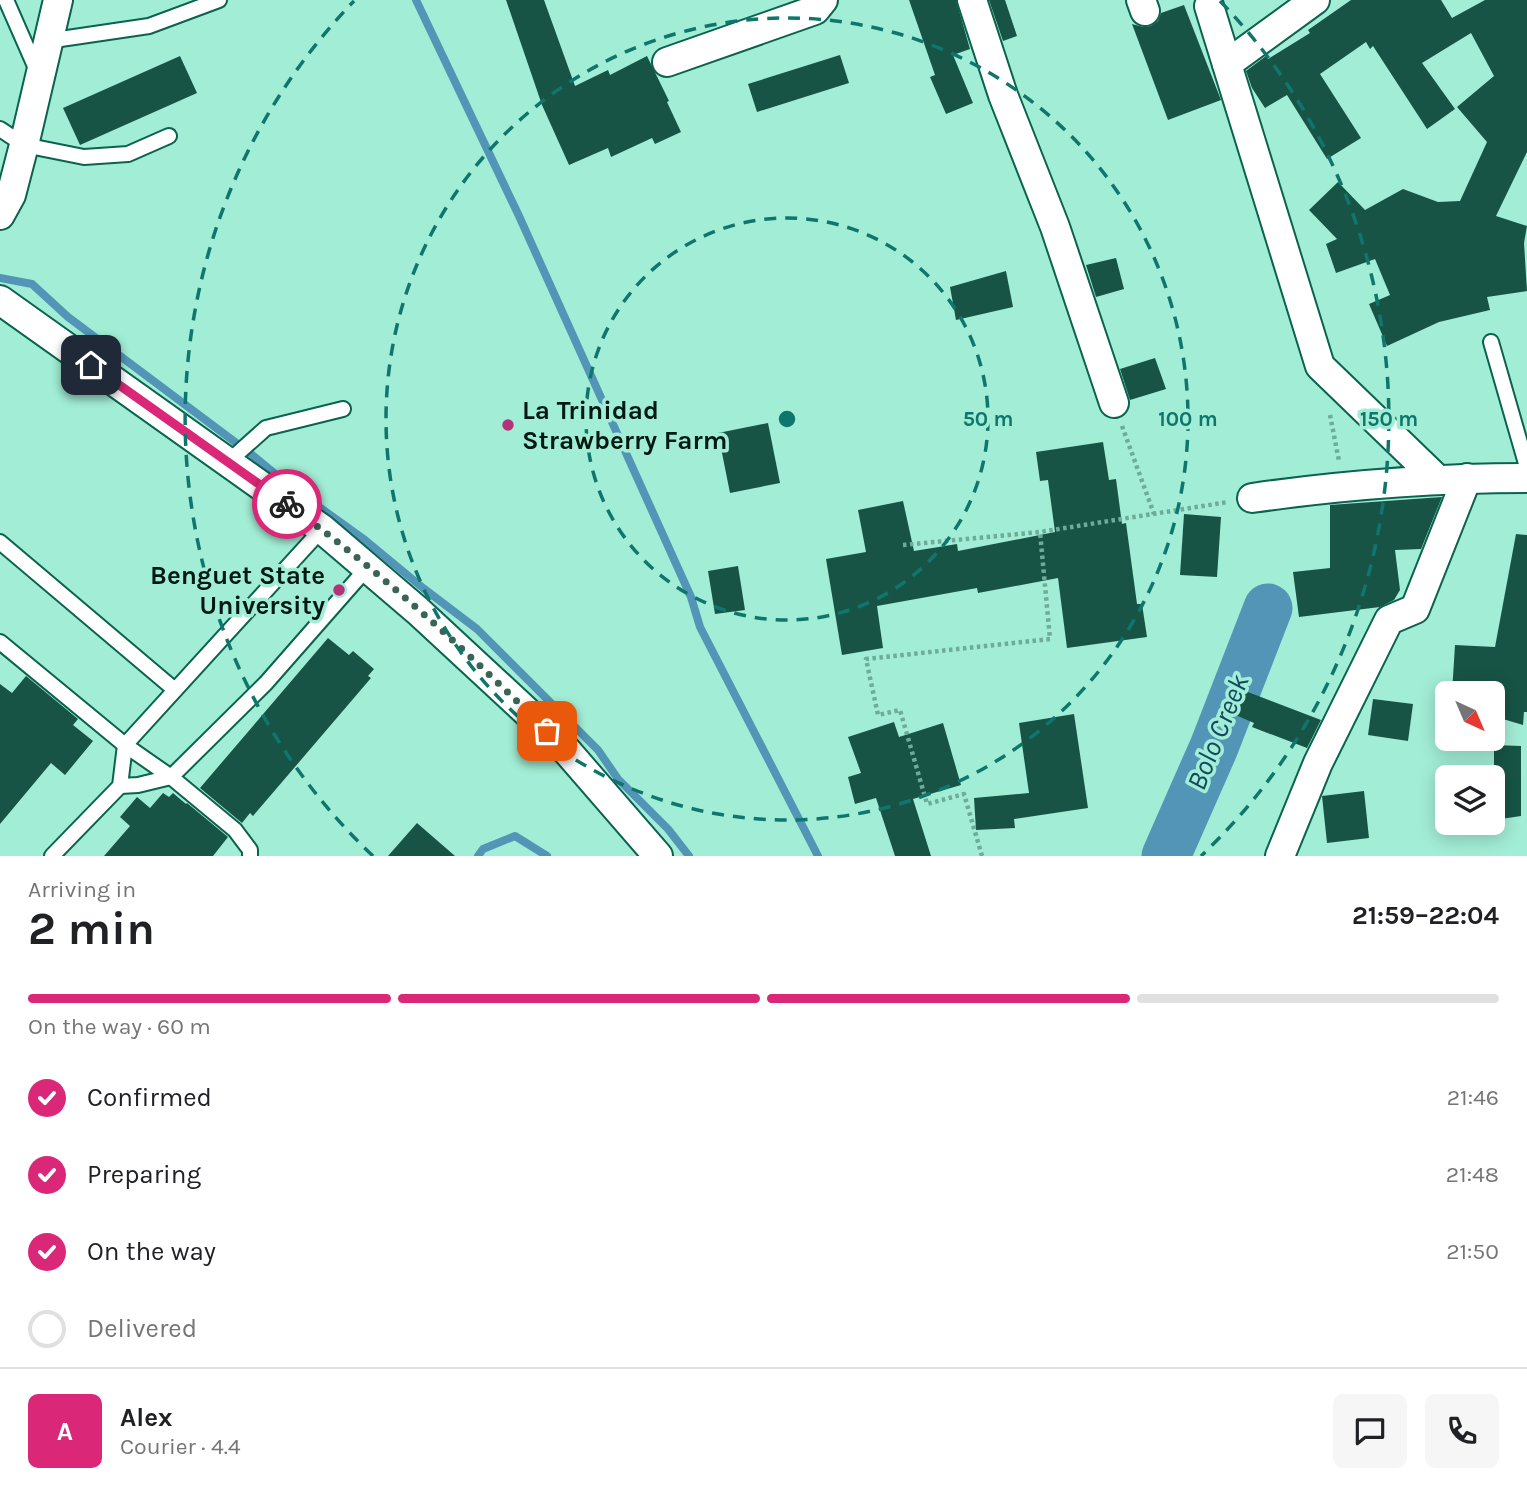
<!DOCTYPE html>
<meta charset="utf-8">
<style>
body{margin:0;font-family:Karla,sans-serif;background:#f6f6f6;color:#202124;height:100vh;display:flex;flex-direction:column;font-size:26px;white-space:nowrap}
*{box-sizing:border-box;margin:0}
p{font-size:23px;color:#757577}
.icon{flex:none;width:38px;height:38px;fill:none;stroke:currentColor;stroke-width:2;stroke-linecap:round;stroke-linejoin:round}
.map{position:relative;height:856px;overflow:hidden}
.sheet{display:flex;flex-direction:column;background:#fff;flex:1}
.sheet>*{flex:none}
.needle{width:46px;rotate:136deg}
.buttons{position:absolute;left:1435px;top:681px;display:grid;gap:14px}
.buttons a{display:grid;place-items:center;width:70px;height:70px;border-radius:10px;background:#fff;box-shadow:0 4px 18px #0003;font-size:35px}
.pin{position:absolute;display:grid;place-items:center;width:60px;height:60px;color:#fff;margin:-30px;border-radius:14px;box-shadow:0 4px 10px #0006}
.courier{position:absolute;display:grid;place-items:center;width:70px;height:70px;margin:-35px;border:5px solid #db2777;border-radius:50%;background:#fff;color:#222;box-shadow:0 2px 9px #0007}
.summary em{font-style:normal;font-weight:700}
.summary div{display:flex;flex-direction:column-reverse}
.summary{display:flex;align-items:center;justify-content:space-between;height:119px;padding:0 28px}
h1{font-size:46px;font-weight:700;line-height:52px}
.bar{display:grid;grid-template-columns:repeat(4,1fr);gap:10px 7px;align-content:center;height:84px;padding:0 28px}
.bar i{height:9px;border-radius:5px;background:#e0e0e0}
.bar .on{background:#db2777}
.bar p{grid-column:span 4}
.line{display:flex;align-items:center;gap:18px;padding:0 28px;border-top:2px solid #e0e0e0}
.line div{flex:1}
.round{display:grid;place-items:center;flex:none;width:74px;height:74px;border-radius:10px;background:#f6f6f6}
ol{padding:0 28px;list-style:none}
li{display:flex;align-items:center;gap:21px;height:77px}
li p{margin-inline-start:auto}
li .icon{padding:7px;border-radius:50%;background:#db2777;color:#fff;stroke-width:4}
li:last-child{color:#757577}
li i{width:38px;height:38px;border:4px solid #e0e0e0;border-radius:50%}
.map>svg:first-child{display:block}
.lines{fill:none;stroke-linecap:round;stroke-linejoin:round}
.stream{stroke:#5395b7;stroke-width:8}
.river{stroke:#5395b7;stroke-width:49}
.building{fill:#175445}
.service-casing{stroke:#0b624e;stroke-width:18}
.minor-casing{stroke:#0b624e;stroke-width:32}
.path{stroke:#6fab98;stroke-width:4.5;stroke-dasharray:3.5 3.5;stroke-linecap:butt}
.service{stroke:#fff;stroke-width:14}
.minor{stroke:#fff;stroke-width:28}
.done{stroke:#396456;stroke-width:7;stroke-dasharray:0 12.6}
.route{stroke:#db2777;stroke-width:9}
.ring{fill:none;stroke:#0f766e;stroke-width:3.5;stroke-dasharray:12 9}
.poi-dot{fill:#b63278;stroke:#a2edd5;stroke-width:2.5}
.labels{text-anchor:middle;stroke-width:7;stroke-linejoin:round;paint-order:stroke}
.poi-label{font-size:26px;font-weight:bold;fill:#001a12;stroke:#a2edd5;text-anchor:start}
.water-label{font-size:28px;font-style:italic;fill:#124961;stroke:#a2edd5}
.centre{fill:#0f766e;stroke:#a2edd5;stroke-width:3.5}
.ring-label{font-size:21px;text-anchor:middle;font-weight:bold;fill:#0f766e;stroke:#a2edd5;stroke-width:7;stroke-linejoin:round;paint-order:stroke}
</style>
<div class="map">
<svg width="1527" height="856" viewBox="0 0 1527 856">
<rect width="100%" height="100%" fill="#a2edd5"/>
<g class="lines">
<g class="stream">
<polyline points="416,0 519,216 691,597 700,627 818,856"/>
<polyline points="0,278 32,284 68,317 251,454 290,486 365,540 423,588 477,629 598,750 618,779 668,829 689,856"/>
<polyline points="478,856 483,849 515,836 547,856"/>
</g>
<polyline class="river" points="1166,856 1214,747 1268,608"/>
</g>
<g class="building">
<polygon points="506,0 544,0 575,86 608,70 610,75 647,56 669,101 667,102 681,132 655,144 652,138 611,157 608,148 569,165 542,105"/>
<polygon points="909,0 956,0 970,49 953,55 973,103 946,114 930,77 935,75"/>
<polygon points="989,0 1005,0 1017,36 1003,41"/>
<polygon points="1351,0 1441,0 1452,18 1485,0 1527,0 1527,152 1496,216 1527,226 1524,243 1527,291 1487,297 1490,310 1439,322 1387,346 1369,304 1390,295 1375,259 1336,273 1326,244 1337,239 1309,210 1338,182 1365,210 1403,189 1438,202 1460,201 1487,142 1457,107 1494,76 1471,33 1422,63 1455,109 1427,129 1373,46 1370,49 1366,42 1320,74 1361,138 1327,159 1287,95 1265,108 1252,88 1246,71 1266,56 1268,59 1310,33 1308,30"/>
<polygon points="1184,5 1221,100 1168,120 1132,24 1143,27 1151,26 1158,21 1161,13"/>
<polygon points="840,55 849,83 757,112 748,84"/>
<polygon points="180,56 197,93 80,145 63,108"/>
<polygon points="1116,258 1124,289 1096,297 1086,265"/>
<polygon points="1006,271 1013,307 956,320 950,287"/>
<polygon points="1155,358 1166,389 1130,400 1120,369"/>
<polygon points="768,423 780,483 730,493 718,433"/>
<polygon points="1103,442 1109,480 1116,479 1122,524 1126,523 1137,604 1142,604 1147,637 1067,648 1058,578 978,593 977,588 877,606 883,648 842,655 826,559 866,552 858,510 903,501 914,551 957,544 958,551 1055,532 1048,480 1040,481 1036,452"/>
<polygon points="1442,497 1421,549 1395,550 1400,590 1394,600 1380,607 1299,617 1293,572 1330,568 1330,505"/>
<polygon points="1184,514 1221,517 1217,577 1180,575"/>
<polygon points="1516,534 1527,535 1527,712 1524,712 1523,725 1493,716 1493,693 1452,693 1455,645 1495,647"/>
<polygon points="738,566 745,610 715,614 708,571"/>
<polygon points="328,638 349,655 353,651 374,669 368,676 371,678 253,816 250,813 242,823 200,788"/>
<polygon points="26,676 78,719 73,725 93,741 65,775 51,763 0,824 0,684 12,693"/>
<polygon points="1240,689 1321,720 1307,748 1252,727 1254,723 1231,713"/>
<polygon points="1373,699 1413,704 1408,741 1368,735"/>
<polygon points="1074,714 1088,808 1014,819 1015,828 976,830 974,798 1029,793 1019,723"/>
<polygon points="894,722 899,737 943,723 961,785 913,799 931,856 895,856 876,798 855,804 848,777 861,773 848,737"/>
<polygon points="1494,745 1521,746 1521,816 1494,820"/>
<polygon points="1364,791 1369,838 1327,843 1322,796"/>
<polygon points="163,793 169,797 173,793 186,804 187,803 228,837 213,856 104,856 130,826 120,817 137,797 150,808"/>
<polygon points="417,823 455,856 388,856"/>
</g>
<g class="lines">
<g class="service-casing">
<g id="service">
<polyline points="6,0 38,73"/>
<polyline points="47,41 149,26 219,0"/>
<polyline points="0,129 24,145 84,157 128,154 169,136"/>
<polyline points="1491,342 1527,467"/>
<polyline points="228,462 266,428 343,409"/>
<polyline points="0,542 175,690"/>
<polyline points="0,642 125,745 171,777 235,830 250,850 250,856"/>
<polyline points="120,786 138,785 171,777 266,683 367,568"/>
<polyline points="52,856 120,786 125,745 322,529"/>
</g>
</g>
<g class="minor-casing">
<g id="minor">
<polyline points="972,0 1003,95 1055,227 1114,403"/>
<polyline points="1141,0 1145,11"/>
<polyline points="1209,6 1320,366 1438,480"/>
<polyline points="667,62 815,10 823,0"/>
<polyline points="1227,64 1315,0"/>
<polyline points="0,215 11,195 24,145 58,0"/>
<polyline points="0,300 322,529 418,611 527,712 567,751 658,856"/>
<path d="M1252,498c91,-13 183,-20 275,-20"/>
<polyline points="1280,856 1318,763 1389,620 1415,609 1467,478"/>
</g>
</g>
<g class="path">
<polyline points="1330,415 1339,461"/>
<polyline points="1122,426 1154,514"/>
<polyline points="903,545 1040,532 1228,502"/>
<polyline points="982,856 964,794 927,804 900,710 878,715 866,659 1050,639 1040,532"/>
</g>
<use href="#service" class="service"/>
<use href="#minor" class="minor"/>
</g>
<g class="lines">
<path class="done" d="M287,504c92,66 180,147 260,227"/>
<polyline class="route" points="91,365 287,504"/>
</g>
<g class="ring">
<circle cx="787" cy="419" r="201"/>
<circle cx="787" cy="419" r="401"/>
<path d="M373 856A602 602 0 0 1 354 1M1220 1A602 602 0 0 1 1201 856"/>
</g>
<g class="poi-dot">
<circle cx="508" cy="425" r="7"/>
<circle cx="339" cy="590" r="7"/>
</g>
<g class="labels">
<g class="poi-label">
<text x="522" y="419">La Trinidad<tspan x="522" dy="30">Strawberry Farm</tspan></text>
<text x="325" y="584" text-anchor="end">Benguet State<tspan x="325" dy="30">University</tspan></text>
</g>
<g class="water-label">
<text transform="translate(1217 732) rotate(-68)" y="10">Bolo Creek</text>
</g>
</g>
<circle cx="787" cy="419" r="10" class="centre"/>
<g class="ring-label">
<text x="988" y="426">50 m</text>
<text x="1188" y="426">100 m</text>
<text x="1389" y="426">150 m</text>
</g>
</svg>
<div class="buttons">
<a><svg class="needle" viewBox="-14 -14 28 28"><path d="M0-13l5 13h-10z" fill="#e53935"/><path d="M0 13l5-13h-10z" fill="#757577"/></svg></a>
<a><svg class="icon" aria-label="layers" viewBox="0 0 24 24"><path d="M12 4l9 5-9 5-9-5zM3 14l9 5 9-5"/></svg></a>
</div>
<div class="pin" style="left:547px;top:731px;background:#ea580c"><svg class="icon" aria-label="bag" viewBox="0 0 24 24"><path d="M5 8h14l-1 12H6zM9 8a3 3 0 0 1 6 0"/></svg></div>
<div class="pin" style="left:91px;top:365px;background:#1f2937"><svg class="icon" aria-label="home" viewBox="0 0 24 24"><path d="M3 11l9-7 9 7M6 9v11h12V9"/></svg></div>
<div class="courier" style="left:287px;top:504px"><svg class="icon" aria-label="bike" viewBox="0 0 24 24"><circle cx="6" cy="16" r="4"/><circle cx="18" cy="16" r="4"/><path d="M6 16l4-8h5l3 8M10 8l3 8H6M13 5h3"/></svg></div>
</div>
<section class="sheet">
<div class="summary"><div><h1>2 min</h1><p>Arriving in</p></div><em>21:59–22:04</em></div>
<div class="bar"><i class="on"></i><i class="on"></i><i class="on"></i><i></i><p>On the way · 60 m</p></div>
<ol>
<li><svg class="icon" aria-label="check" viewBox="0 0 24 24"><path d="M5 12l5 5 9-10"/></svg>Confirmed<p>21:46</p></li>
<li><svg class="icon" aria-label="check" viewBox="0 0 24 24"><path d="M5 12l5 5 9-10"/></svg>Preparing<p>21:48</p></li>
<li><svg class="icon" aria-label="check" viewBox="0 0 24 24"><path d="M5 12l5 5 9-10"/></svg>On the way<p>21:50</p></li>
<li><i></i>Delivered</li>
</ol>
<div class="line" style="height:126px"><b class="round" style="background:#db2777;color:#fff">A</b><div><b>Alex</b><p>Courier · 4.4</p></div><a class="round"><svg class="icon" aria-label="chat" viewBox="0 0 24 24"><path d="M4 5h16v11H9l-5 4z"/></svg></a><a class="round"><svg class="icon" aria-label="phone" viewBox="0 0 24 24"><path d="M5 4h4l2 5-3 2q2 4 5 5l2-3 5 2v4C11 20 4 13 5 4z"/></svg></a></div>
</section>
